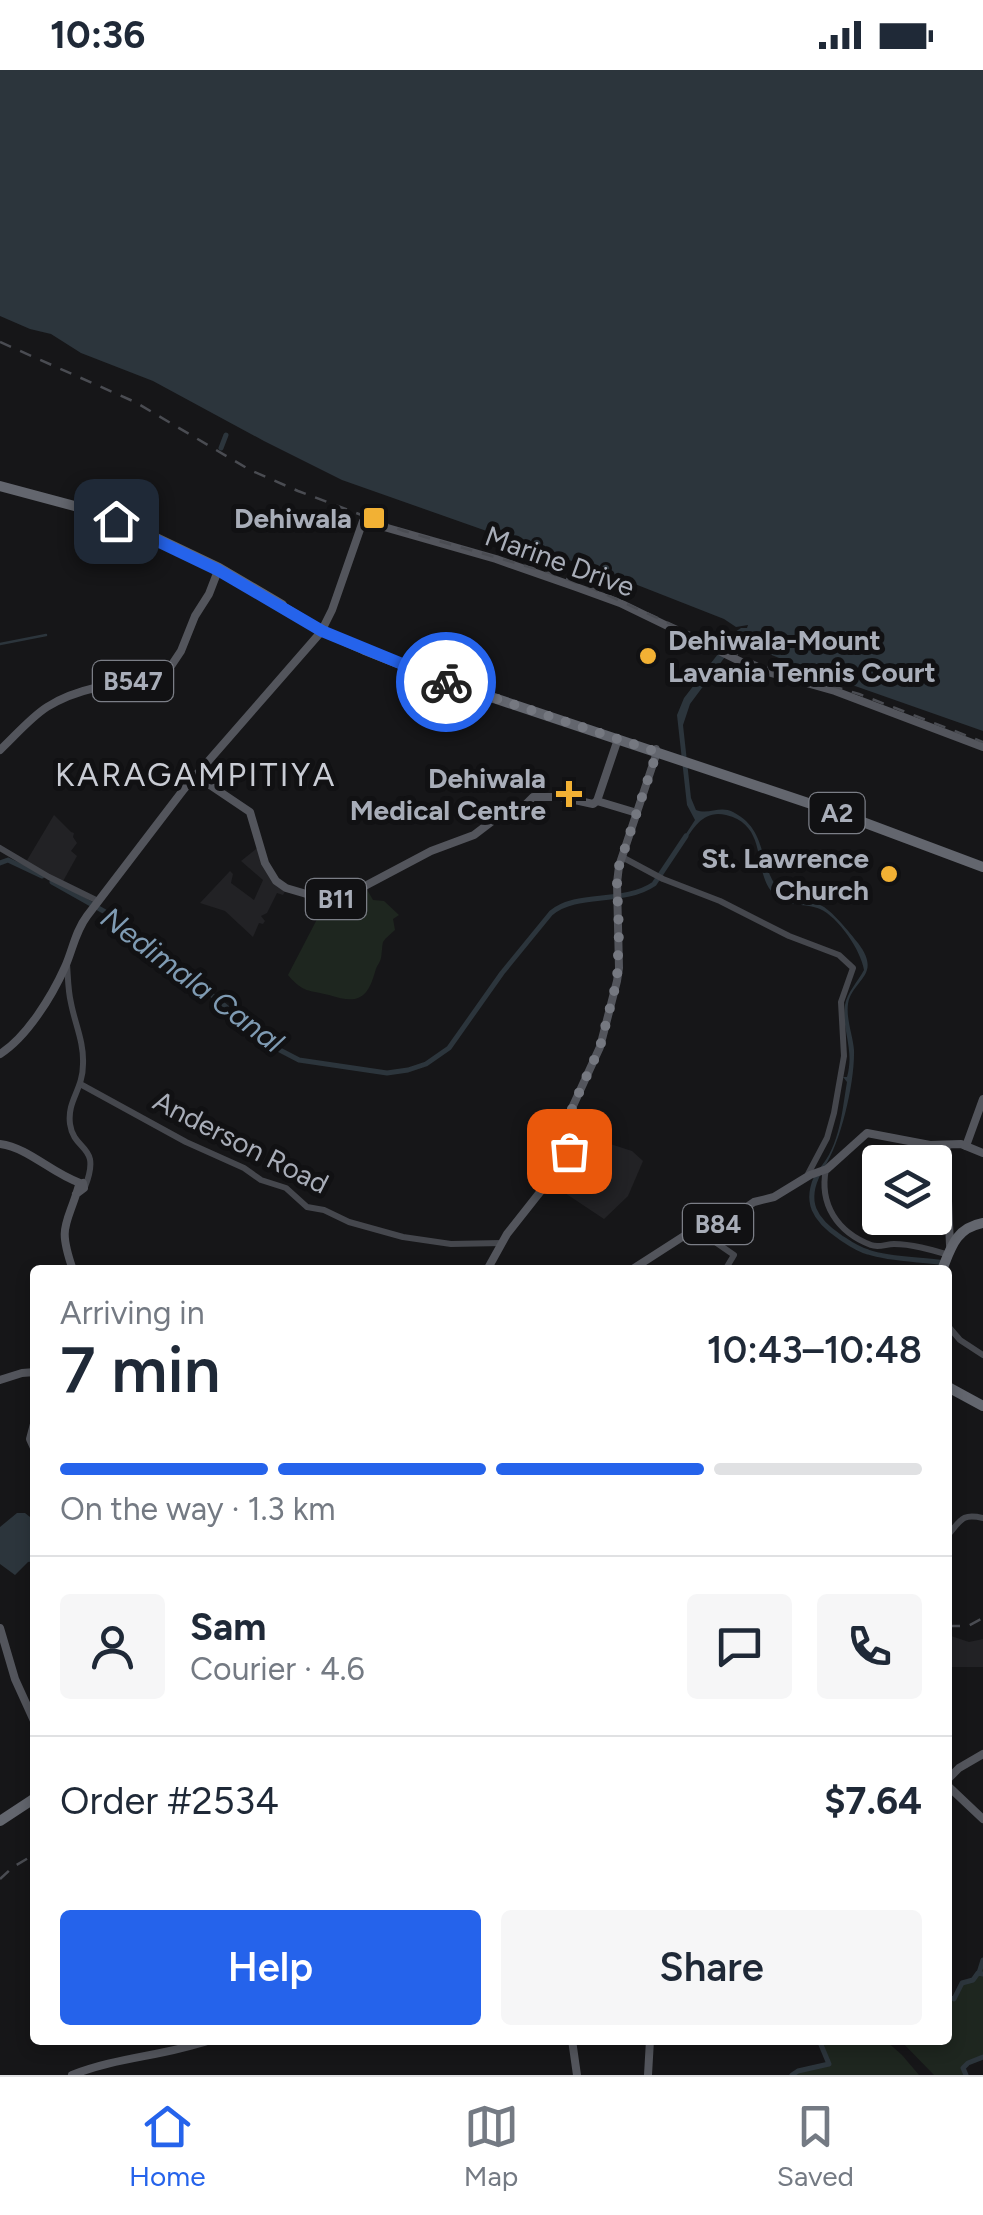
<!DOCTYPE html>
<meta charset="utf-8">
<style>
body{margin:0;font-family:Figtree,sans-serif;background:#f6f6f7;color:#1f2937;height:100vh;display:flex;flex-direction:column;font-size:38px;white-space:nowrap}
*{box-sizing:border-box;margin:0}
p{font-size:32px;color:#747a83}
.icon{flex:none;width:55px;height:55px;fill:none;stroke:currentColor;stroke-width:2;stroke-linecap:round;stroke-linejoin:round}
.map{position:relative;flex:1;overflow:hidden}
.sheet{position:absolute;left:30px;top:1195px;width:922px;height:780px;display:flex;flex-direction:column;background:#fff;border-radius:10px;box-shadow:0 5px 15px #0003}
.sheet>*{flex:none}
.buttons{position:absolute;left:862px;top:1075px;display:grid;gap:20px}
.buttons a{display:grid;place-items:center;width:90px;height:90px;border-radius:10px;background:#fff;box-shadow:0 5px 15px #0003;font-size:50px}
.pin{position:absolute;display:grid;place-items:center;width:85px;height:85px;color:#fff;margin:-42px;border-radius:20px;box-shadow:0 5px 15px #0006}
.courier{position:absolute;display:grid;place-items:center;width:100px;height:100px;margin:-50px;border:8px solid #2563eb;border-radius:50%;background:#fff;color:#222;box-shadow:0 2px 12px #0007}
.summary em{font-style:normal;font-weight:600}
.summary div{display:flex;flex-direction:column-reverse}
.summary{display:flex;align-items:center;justify-content:space-between;height:170px;padding:0 30px}
h1{font-size:65px;font-weight:600;line-height:75px}
.bar{display:grid;grid-template-columns:repeat(4,1fr);gap:15px 10px;align-content:center;height:120px;padding:0 30px}
.bar i{height:12px;border-radius:8px;background:#e0e1e3}
.bar .on{background:#2563eb}
.bar p{grid-column:span 4}
.line{display:flex;align-items:center;gap:25px;padding:0 30px;border-top:2px solid #e0e1e3}
.line div{flex:1}
.round{display:grid;place-items:center;flex:none;width:105px;height:105px;border-radius:10px;background:#f6f6f7}
.primary-button{display:flex;gap:20px;margin-top:auto;padding:20px 30px}
.primary-button a{flex:1;height:115px;border-radius:10px;background:#2563eb;color:#fff;font-size:40px;font-weight:600;line-height:115px;text-align:center}
.primary-button a+a{background:#f6f6f7;color:#1f2937}
.status{display:flex;justify-content:space-between;align-items:center;height:70px;padding:0 50px;background:#fff;direction:ltr}
.status svg{height:28px;fill:currentColor}
.tab-bar{display:flex;justify-content:space-around;align-items:center;height:140px;border-top:2px solid #e0e1e3;background:#fff;font-size:28px;color:#747a83}
.tab-bar a{display:grid;justify-items:center;gap:5px}
.tab-bar .on{color:#2563eb}
.map>svg:first-child{display:block}
.built{fill:#222225}
.green{fill:#1e261f}
.water{fill:#2c353c}
.lines{fill:none;stroke-linecap:round;stroke-linejoin:round}
.stream{stroke:#2c353c;stroke-width:2.5}
.canal{stroke:#2c353c;stroke-width:5}
.secondary{stroke:#45474d;stroke-width:6}
.primary{stroke:#53555c;stroke-width:8}
.highway{stroke:#63666e;stroke-width:10}
.rail{stroke:#4a4c52;stroke-width:2.5;stroke-dasharray:12 10;stroke-linecap:butt}
.highway-bridge{stroke:#63666e;stroke-width:10}
.done{stroke:#757880;stroke-width:10;stroke-dasharray:0 18}
.route{stroke:#2563eb;stroke-width:12}
.poi-dot{fill:#f2b134;stroke:#111113;stroke-width:4}
.labels{text-anchor:middle;stroke-width:10;stroke-linejoin:round;paint-order:stroke}
.shield{fill:#111113;stroke:#7b7e86;stroke-width:2.5}
.shield-label{font-size:25px;font-weight:bold;fill:#a8adb8}
.poi-label{font-size:28px;font-weight:bold;fill:#a8adb8;stroke:#111113;text-anchor:end}
.street-label{font-size:28px;fill:#a8adb8;stroke:#111113}
.water-label{font-size:30px;font-style:italic;fill:#7f9bb3;stroke:#111113}
.quarter-label{font-size:32px;letter-spacing:2.5px;fill:#c9ccd4;stroke:#111113}
</style>
<div class="status"><b>10:36</b><svg viewBox="0 0 49 12"><path d="M0 12V9h3v3zM5 12V6h3v6zM10 12V3h3v9zM15 12V0h3v12zM26 1h20v11H26zM47 4h2v5h-2z"/></svg></div>
<div class="map">
<svg width="983" height="2005" viewBox="0 0 983 2005">
<rect width="100%" height="100%" fill="#161618"/>
<g class="built">
<polygon points="54,745 71,762 74,763 73,767 77,773 71,781 77,786 62,813 26,792"/>
<polygon points="261,775 265,793 286,819 283,825 277,823 267,843 261,846 265,851 263,854 259,853 253,867 225,841 200,833 230,801 233,804 231,813 254,830 263,810 241,791"/>
<polygon points="595,1069 632,1081 643,1091 628,1126 604,1149 565,1123 552,1111 561,1099 572,1075"/>
<polygon points="948,1565 969,1572 983,1569 983,1597 948,1597"/>
</g>
<g class="green">
<path d="M365,816l8,14 11,1 15,14 -6,4 2,11c-4,4 -9,7 -12,12 -1,4 -1,11 -2,16 -2,7 -4,6 -6,14 -8,28 -18,32 -46,23 -20,-5 -26,-2 -41,-20l39,-75z"/>
<path d="M983,1890v97l-15,6 -5,5 3,7h-32l-34,-35h48v-43l7,2 7,-16c16,-6 15,-8 21,-23z"/>
<polygon points="819,1970 885,1970 902,1985 919,2005 792,2005 798,2001 829,1994"/>
</g>
<g class="water">
<path d="M0,0h983v661l-182,-64 -39,-16 -20,-17 -52,70 -7,21 8,73 5,12c13,5 24,-5 37,2 35,18 25,51 45,77 10,13 28,11 42,16 11,4 30,28 38,38 25,33 -6,36 -10,61 -2,15 5,32 6,46 1,32 -13,92 -30,118l-5,1c21,-23 23,-58 28,-87l-4,-5h4c8,-28 -6,-48 -2,-72 2,-12 13,-24 19,-35 -3,-20 -26,-53 -44,-61 -14,-6 -32,-2 -44,-13 -26,-22 -5,-70 -50,-81 -22,-5 -31,11 -42,27l-2,-2 13,-20 -8,-15 -10,-90 7,-17 51,-66 6,-4h6l1,-3 -12,2 -12,-8 -107,-42 -275,-97 -78,-39 -111,-60 -72,-28 -30,-19 -21,-5 -30,-13z"/>
<polygon points="17,1443 25,1443 35,1451 35,1491 28,1492 15,1505 0,1494 0,1457"/>
</g>
<g class="lines">
<polyline class="stream" points="0,574 46,565"/>
<g class="canal">
<polyline points="221,378 226,365"/>
<polyline points="0,793 8,790 42,806"/>
<path d="M52,812l55,31 75,57 92,77 25,13 88,13 21,-3 18,-6 23,-16 53,-75 49,-60c26,-22 72,-8 103,-29l32,-48"/>
<path d="M819,1102c-16,30 -4,48 21,65 9,6 17,12 28,15 24,8 52,7 77,11"/>
<polyline points="979,1903 983,1890"/>
<polyline points="948,1927 954,1929 962,1913 973,1910 978,1903 983,1904"/>
<polyline points="792,2005 798,2001 829,1994 819,1970"/>
<polyline points="966,2005 963,1998 968,1993 983,1987"/>
</g>
<g class="secondary">
<polyline points="0,778 49,807 98,831"/>
<polyline points="622,787 663,809 720,831 789,866 839,885 853,898 841,932 844,986 834,1043 827,1068 808,1104"/>
<path d="M67,894c1,13 1,27 4,39 4,21 13,39 12,61 0,26 -16,36 -13,60 4,29 32,19 15,63"/>
<polyline points="82,1015 186,1072 244,1098 261,1110 286,1118 307,1137 324,1140 349,1152 403,1167 451,1174 502,1173"/>
<path d="M826,1099c-7,35 11,63 45,76 8,3 15,-1 23,-1 18,0 38,6 55,11"/>
<polyline points="702,1159 708,1167 734,1185 725,1200"/>
<polyline points="948,1256 960,1270 983,1285"/>
<path d="M948,1465c13,-15 14,-22 35,-17"/>
</g>
<g class="primary">
<path d="M0,680c15,-14 30,-32 47,-43 35,-22 76,-24 116,-29l18,-27 14,-35 14,-22 10,-26"/>
<polyline points="195,705 250,742 265,793 276,811 286,818 327,830 346,826 431,781 474,765 495,749 519,741 533,727 561,727 593,734 597,731 637,743"/>
<polyline points="597,731 618,669"/>
<path d="M0,984c27,-17 52,-58 65,-87 8,-18 10,-35 22,-51l97,-127 137,-157 11,-22 31,-89 133,38 80,28 44,16 134,65 81,23 148,56"/>
<path d="M0,1074c29,4 51,29 80,39"/>
<polyline points="947,1076 942,1097 948,1131 950,1175"/>
<polyline points="966,1076 983,1029"/>
<path d="M73,1200c-16,-46 -6,-43 6,-85l4,-2 1,5 -8,6"/>
<polyline points="487,1200 507,1164 548,1112 568,1082 572,1038 600,977 617,911 619,898 617,813 619,796 657,682 656,679"/>
<polyline points="631,1200 687,1164 726,1151 754,1132 774,1127 810,1105 827,1099 867,1063 930,1075 961,1074 983,1083"/>
<polyline points="0,1310 22,1303 35,1302"/>
<polyline points="35,1350 30,1369 35,1380"/>
<polyline points="0,1558 15,1609 35,1653"/>
<polyline points="948,1709 959,1698 983,1684"/>
<polyline points="948,1716 983,1749"/>
<polyline points="572,1970 577,2005"/>
<path d="M72,2005c45,-18 93,-19 138,-35"/>
<polyline points="648,2005 650,1970"/>
</g>
<g class="highway">
<polyline points="0,416 108,445 219,498 282,535"/>
<polyline points="365,580 446,612 844,745 983,797"/>
<path d="M942,1200c9,-23 14,-42 41,-47"/>
<polyline points="948,1317 983,1336"/>
<polyline points="0,1751 35,1728"/>
</g>
<g class="rail">
<polyline points="0,272 135,332 250,400 298,421 404,461 547,502 594,519 758,594 859,624 983,672"/>
<polyline points="948,1556 968,1556 983,1548"/>
<polyline points="0,1809 13,1797 35,1784"/>
</g>
<polyline class="highway-bridge" points="281,536 322,561 365,580"/>
</g>
<g class="lines">
<polyline class="done" points="446,612 657,682 619,796 617,813 619,862 617,910 600,977 572,1038 569,1081"/>
<polyline class="route" points="116,451 218,500 322,561 446,612"/>
</g>
<g class="poi-dot">
<rect x="362" y="436" width="24" height="24" rx="5"/>
<circle cx="648" cy="586" r="10"/>
<path d="M564 709h10v10h10v10h-10v10h-10v-10h-10v-10h10z"/>
<circle cx="889" cy="804" r="10"/>
</g>
<g class="labels">
<g class="shield">
<rect x="93" y="591" width="80" height="40" rx="8"/>
<rect x="809.5" y="723" width="55" height="40" rx="8"/>
<rect x="306" y="809" width="60" height="40" rx="8"/>
<rect x="683" y="1134" width="70" height="40" rx="8"/>
</g>
<g class="shield-label">
<text x="133" y="620">B547</text>
<text x="837" y="752">A2</text>
<text x="336" y="838">B11</text>
<text x="718" y="1163">B84</text>
</g>
<g class="poi-label">
<text x="352" y="458">Dehiwala</text>
<text x="668" y="580" text-anchor="start">Dehiwala-Mount<tspan x="668" dy="32">Lavania Tennis Court</tspan></text>
<text x="546" y="718">Dehiwala<tspan x="546" dy="32">Medical Centre</tspan></text>
<text x="869" y="798">St. Lawrence<tspan x="869" dy="32">Church</tspan></text>
</g>
<g class="street-label">
<text transform="translate(560 491) rotate(20)" y="10">Marine Drive</text>
<text transform="translate(241 1072) rotate(27)" y="10">Anderson Road</text>
</g>
<g class="water-label">
<text transform="translate(192 910) rotate(37)" y="10">Nedimala Canal</text>
</g>
<g class="quarter-label">
<text x="196" y="716">KARAGAMPITIYA</text>
</g>
</g>
</svg>
<div class="buttons">
<a><svg class="icon" aria-label="layers" viewBox="0 0 24 24"><path d="M12 4l9 5-9 5-9-5zM3 14l9 5 9-5"/></svg></a>
</div>
<div class="pin" style="left:569px;top:1081px;background:#ea580c"><svg class="icon" aria-label="bag" viewBox="0 0 24 24"><path d="M5 8h14l-1 12H6zM9 8a3 3 0 0 1 6 0"/></svg></div>
<div class="pin" style="left:116px;top:451px;background:#1f2937"><svg class="icon" aria-label="home" viewBox="0 0 24 24"><path d="M3 11l9-7 9 7M6 9v11h12V9"/></svg></div>
<div class="courier" style="left:446px;top:612px"><svg class="icon" aria-label="bike" viewBox="0 0 24 24"><circle cx="6" cy="16" r="4"/><circle cx="18" cy="16" r="4"/><path d="M6 16l4-8h5l3 8M10 8l3 8H6M13 5h3"/></svg></div>
<section class="sheet">
<div class="summary"><div><h1>7 min</h1><p>Arriving in</p></div><em>10:43–10:48</em></div>
<div class="bar"><i class="on"></i><i class="on"></i><i class="on"></i><i></i><p>On the way · 1.3 km</p></div>
<div class="line" style="height:180px"><a class="round"><svg class="icon" aria-label="person" viewBox="0 0 24 24"><circle cx="12" cy="8" r="4"/><path d="M4 21q1-7 8-7t8 7"/></svg></a><div><b>Sam</b><p>Courier · 4.6</p></div><a class="round"><svg class="icon" aria-label="chat" viewBox="0 0 24 24"><path d="M4 5h16v11H9l-5 4z"/></svg></a><a class="round"><svg class="icon" aria-label="phone" viewBox="0 0 24 24"><path d="M5 4h4l2 5-3 2q2 4 5 5l2-3 5 2v4C11 20 4 13 5 4z"/></svg></a></div>
<div class="line" style="height:130px"><div>Order #2534</div><b>$7.64</b></div>
<div class="primary-button"><a>Help</a><a>Share</a></div>
</section>
</div>
<nav class="tab-bar">
<a class="on"><svg class="icon" aria-label="home" viewBox="0 0 24 24"><path d="M3 11l9-7 9 7M6 9v11h12V9"/></svg>Home</a>
<a><svg class="icon" aria-label="map" viewBox="0 0 24 24"><path d="M3 6l6-2 6 2 6-2v14l-6 2-6-2-6 2zM9 4v14M15 6v14"/></svg>Map</a>
<a><svg class="icon" aria-label="saved" viewBox="0 0 24 24"><path d="M7 4h10v16l-5-4-5 4z"/></svg>Saved</a>
</nav>
